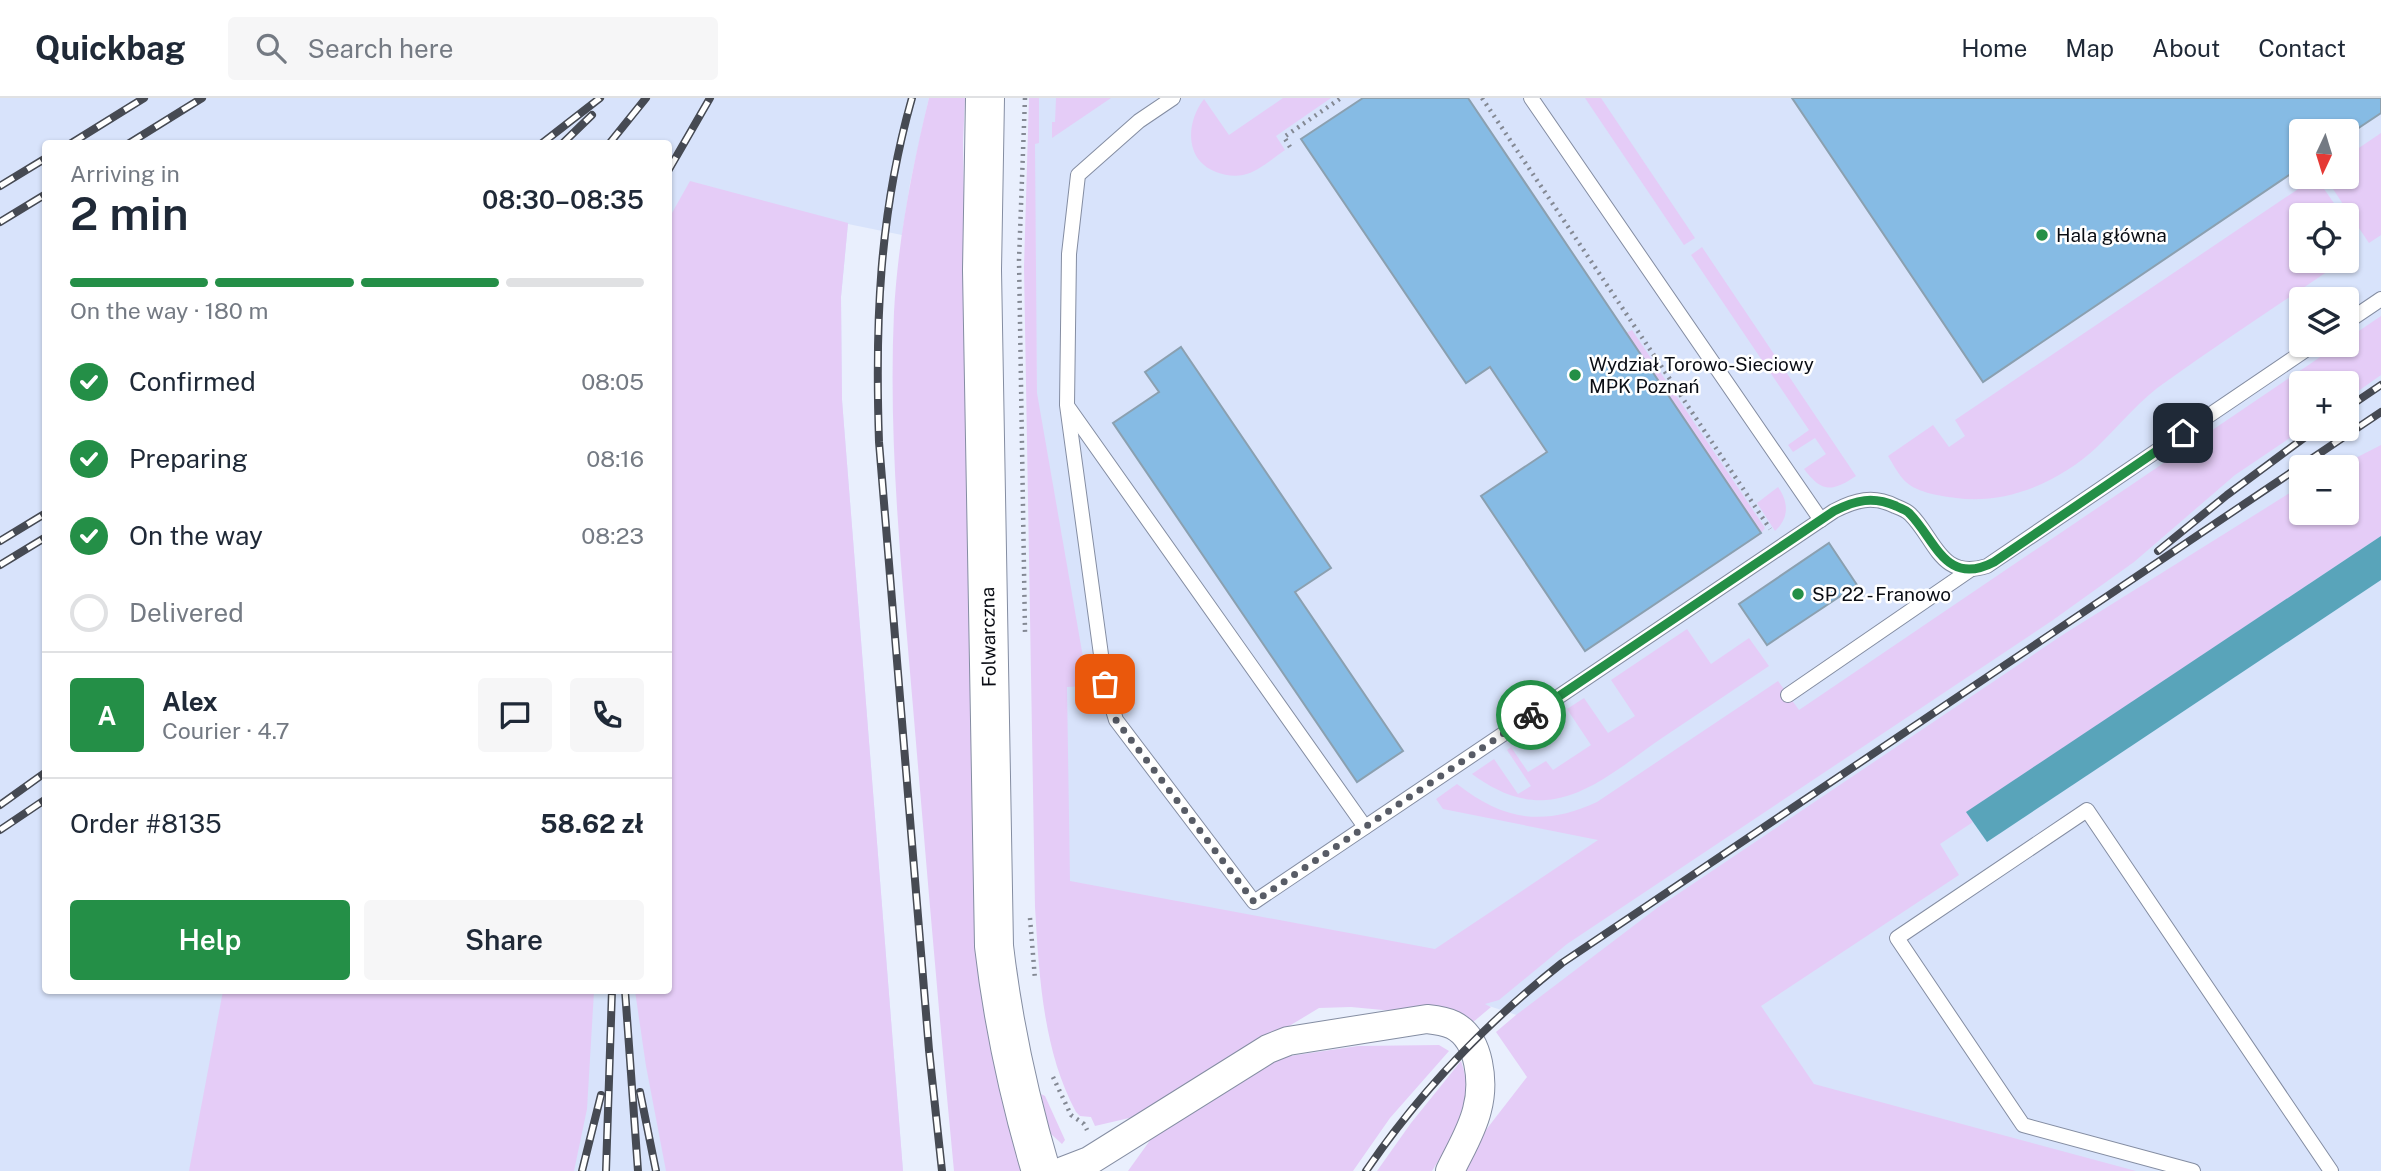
<!DOCTYPE html>
<meta charset="utf-8">
<style>
body{margin:0;font-family:"Public Sans",sans-serif;background:#f6f6f7;color:#1f2937;height:100vh;display:flex;flex-direction:column;font-size:26px;white-space:nowrap}
*{box-sizing:border-box;margin:0}
p{font-size:23px;color:#747a83}
.icon{flex:none;width:38px;height:38px;fill:none;stroke:currentColor;stroke-width:2;stroke-linecap:round;stroke-linejoin:round}
.map{position:relative;flex:1;overflow:hidden}
.sheet{position:absolute;left:42px;top:42px;width:630px;height:854px;display:flex;flex-direction:column;background:#fff;border-radius:7px;box-shadow:0 2px 5px #0004}
.sheet>*{flex:none}
.needle{width:46px;rotate:184deg}
.fabs{position:absolute;left:2289px;top:21px;display:grid;gap:14px}
.fabs a{display:grid;place-items:center;width:70px;height:70px;border-radius:7px;background:#fff;box-shadow:0 2px 5px #0004;font-size:35px}
.pin{position:absolute;display:grid;place-items:center;width:60px;height:60px;color:#fff;margin:-30px;border-radius:14px;box-shadow:0 4px 10px #0006}
.courier{position:absolute;display:grid;place-items:center;width:70px;height:70px;margin:-35px;border:5px solid #248f47;border-radius:50%;background:#fff;color:#222;box-shadow:0 2px 9px #0007}
.overview em{font-style:normal;font-weight:600}
.overview div{display:flex;flex-direction:column-reverse}
.overview{display:flex;align-items:center;justify-content:space-between;height:119px;padding:0 28px}
h1{font-size:46px;font-weight:600;line-height:52px}
.bar{display:grid;grid-template-columns:repeat(4,1fr);gap:10px 7px;align-content:center;height:84px;padding:0 28px}
.bar i{height:9px;border-radius:5px;background:#e0e1e3}
.bar .selected{background:#248f47}
.bar p{grid-column:span 4}
.line{display:flex;align-items:center;gap:18px;padding:0 28px;border-top:2px solid #e0e1e3}
.line div{flex:1}
.round{display:grid;place-items:center;flex:none;width:74px;height:74px;border-radius:7px;background:#f6f6f7}
ol{padding:0 28px;list-style:none}
li{display:flex;align-items:center;gap:21px;height:77px}
li p{margin-inline-start:auto}
li .icon{padding:7px;border-radius:50%;background:#248f47;color:#fff;stroke-width:4}
li:last-child{color:#747a83}
li i{width:38px;height:38px;border:4px solid #e0e1e3;border-radius:50%}
.primary-button{display:flex;gap:14px;margin-top:auto;padding:14px 28px}
.primary-button a{flex:1;height:80px;border-radius:7px;background:#248f47;color:#fff;font-size:28px;font-weight:600;line-height:80px;text-align:center}
.primary-button a+a{background:#f6f6f7;color:#1f2937}
header{display:flex;align-items:center;gap:42px;box-sizing:border-box;height:98px;padding:0 35px;background:#fff;border-bottom:2px solid #e0e1e3}
header strong{font-size:33px}
nav{display:flex;gap:38px;margin-inline-start:auto;font-size:24px}
.search{width:490px;height:63px;background:#f6f6f7;display:flex;align-items:center;gap:18px;box-sizing:border-box;padding:0 24px;border-radius:7px;color:#747a83;font-size:26px}
.map>svg:first-child{display:block}
.built{fill:#d8e3fb;fill-rule:evenodd}
.green{fill:#e5ccf7}
.water{fill:#59a4ba}
.building{fill:#86bbe4;stroke:#8ba0b0;stroke-width:2}
.lines{fill:none;stroke-linecap:round;stroke-linejoin:round}
.lane-casing{stroke:#848da2;stroke-width:16}
.street-casing{stroke:#848da2;stroke-width:30}
.secondary-casing{stroke:#848da2;stroke-width:40}
.path{stroke:#848994;stroke-width:4.5;stroke-dasharray:2 5;stroke-linecap:butt}
.lane{stroke:#fff;stroke-width:14}
.street{stroke:#fff;stroke-width:28}
.secondary{stroke:#fff;stroke-width:38}
.rail-casing{stroke:#464a53;stroke-width:8}
.rail{stroke:#fff;stroke-width:5;stroke-dasharray:16;stroke-linecap:butt}
.done{stroke:#585c66;stroke-width:7;stroke-dasharray:0 12.6}
.route{stroke:#248f47;stroke-width:9}
.poi-dot{fill:#248f47;stroke:#fff;stroke-width:2.5}
.labels{text-anchor:middle;stroke-width:5;stroke-linejoin:round;paint-order:stroke}
.poi-label{font-size:19px;fill:#0a0d14;stroke:#fff;text-anchor:start}
.street-label{font-size:19px;fill:#0a0d14;stroke:#fff}
</style>
<header>
<strong>Quickbag</strong>
<div class="search"><svg class="icon" aria-label="search" viewBox="0 0 24 24"><circle cx="10" cy="10" r="6"/><path d="M15 15l6 6"/></svg>Search here</div>
<nav><a>Home</a><a>Map</a><a>About</a><a>Contact</a></nav>
</header>
<div class="map">
<svg width="2381" height="1073" viewBox="0 0 2381 1073">
<rect width="100%" height="100%" fill="#e9effd"/>
<g class="built">
<path d="M0,0h929l-19,86 -8,51 -54,-11 -7,73 1,103 61,771h-903zM46,46h622v846h-622z"/>
<path d="M1034,0h1347v1073h-471l-338,-138 -160,-52 -371,-74zM2301,33h46v46h-46zM2301,117h46v46h-46zM2301,201h46v46h-46zM2301,285h46v46h-46zM2301,369h46v46h-46z"/>
</g>
<g class="green">
<path d="M929,0h36l-2,44 9,594 51,435h-69c-15,-155 -28,-310 -41,-464 -11,-132 -25,-263 -19,-395 4,-72 18,-144 35,-214z"/>
<path d="M1029,0h10v45l-4,1 2,249 51,293 -21,1 3,194 365,68 163,-109 -155,-31 -7,-10 21,-15c46,36 86,43 140,18l181,-121 21,29 539,-365h9v-6l34,-23v59l-34,24v-16h-46l2,46 -68,46 -101,87 -81,58 -486,324 -68,56 -14,4 6,3 -19,16 -15,-6 -106,-10 -32,1 -177,107 -47,11 -4,-9 -11,-1 -4,-4c-33,-61 -37,-137 -41,-205l-11,-640z"/>
<polygon points="1056,0 1111,0 1052,40 1052,24 1055,24"/>
<path d="M1283,0h48l-55,38 9,14c-13,9 -27,22 -42,25 -9,2 -19,0 -27,-3 -32,-12 -30,-50 -12,-73l25,36z"/>
<polygon points="1585,0 1601,0 1695,140 1684,147"/>
<polygon points="2381,35 2381,137 2369,145 2325,79 2347,79 2347,58"/>
<path d="M2316,79l26,38h-41v46h42c-59,40 -118,79 -176,120 -27,18 -46,43 -70,66 -36,34 -90,58 -141,51 -15,-2 -38,-5 -50,-16 -7,-6 -13,-18 -18,-26l45,-31 16,22 16,-11 -10,-16z"/>
<polygon points="690,83 848,125 841,199 842,302 903,1073 666,1073 646,968 635,893 668,892 668,122"/>
<path d="M1702,149l154,229c-24,16 -34,17 -52,-7l22,-15 -11,-16 -22,14 -5,-7 21,-15 -118,-175z"/>
<polygon points="1632,232 1765,430 1761,435 1626,235"/>
<polygon points="2381,347 2381,438 1967,714 1973,724 1940,746 1959,777 1761,908 1814,986 2136,1073 1459,1073 1475,1046 1527,979 1496,934 1516,917 1657,810 2064,536 2301,388 2301,415 2347,415 2347,369 2338,369"/>
<path d="M1778,389c11,16 11,31 -3,44l-18,-28z"/>
<path d="M1687,531l24,35 38,-26 20,28c-36,24 -71,48 -107,72 -34,23 -73,59 -116,62 -28,2 -52,-10 -74,-26l22,-15 24,35 13,-8 -24,-36 4,-3 17,25 18,-11 7,9 38,-25 -24,-36 17,-11 24,35 27,-17 -24,-36z"/>
<polygon points="223,893 594,893 587,1011 574,1073 189,1073"/>
<polygon points="1439,947 1449,953 1390,1020 1353,1073 1128,1073 1151,1041 1283,959 1358,948"/>
<path d="M1461,963c15,38 -9,78 -29,110h-55l34,-48z"/>
<polygon points="1041,996 1045,998 1065,1042 1062,1046 1050,1035"/>
</g>
<polygon class="water" points="2381,438 2381,482 1987,744 1966,714"/>
<g class="building">
<polygon points="1363,0 1468,0 1761,435 1585,553 1481,398 1547,354 1490,269 1466,285 1301,41"/>
<polygon points="1792,0 2381,0 2381,15 2354,33 2301,33 2301,69 1983,284"/>
<polygon points="1181,249 1331,470 1295,494 1403,653 1357,684 1113,325 1159,294 1145,274"/>
<polygon points="1829,445 1857,487 1767,547 1739,506"/>
</g>
<g class="lines">
<g class="lane-casing">
<g id="lane">
<path d="M1173,0l-34,23 -61,54 -9,79 -2,151 38,279 11,36 138,182 580,-391c21,-11 39,-16 61,-5 5,2 11,4 15,8 25,24 30,67 77,52l326,-221"/>
<polyline points="1531,0 1821,422"/>
<polyline points="2347,224 2381,201"/>
<polyline points="1068,309 1365,729"/>
<polyline points="1788,597 1970,472"/>
<polyline points="2193,1073 2023,1027 1897,840 2087,712 2331,1073"/>
</g>
</g>
<g class="street-casing">
<path id="street" d="M1063,1073l26,-10 179,-112 20,-8 139,-22c9,1 18,2 26,6 28,14 31,59 24,85 -5,21 -18,42 -27,61"/>
</g>
<g class="secondary-casing">
<path id="secondary" d="M985,0l-3,172 12,676c9,77 25,151 47,225"/>
</g>
<g class="path">
<polyline points="1025,0 1019,162 1025,534"/>
<polyline points="1482,0 1770,431"/>
<polyline points="1290,49 1284,39 1341,0"/>
<polyline points="1030,820 1035,881"/>
<polyline points="1053,979 1071,1017 1084,1026 1087,1032"/>
</g>
<use href="#lane" class="lane"/>
<use href="#street" class="street"/>
<use href="#secondary" class="secondary"/>
<g class="rail-casing">
<g id="rail">
<path d="M912,0c-33,116 -37,224 -33,344l50,608 13,121"/>
<polyline points="70,46 144,0"/>
<polyline points="128,46 202,0"/>
<polyline points="541,46 600,0"/>
<polyline points="562,46 592,17"/>
<polyline points="609,46 646,0"/>
<polyline points="668,73 710,0"/>
<polyline points="0,88 46,60"/>
<polyline points="0,124 46,96"/>
<polyline points="2347,310 2381,287"/>
<polyline points="0,443 46,415"/>
<polyline points="2158,453 2227,397 2316,331"/>
<polyline points="0,467 46,439"/>
<polyline points="0,707 46,674"/>
<polyline points="0,732 46,701"/>
<polyline points="625,892 638,1073"/>
<polyline points="640,994 656,1073"/>
<polyline points="582,1073 601,997"/>
<polyline points="606,1073 612,892"/>
<path d="M1366,1073c55,-81 120,-148 196,-208l819,-551"/>
</g>
</g>
<use href="#rail" class="rail"/>
</g>
<g class="lines">
<polyline class="done" points="1105,586 1116,622 1254,804 1531,617"/>
<path class="route" d="M1531,617l303,-204c22,-11 39,-15 62,-5 5,3 11,4 14,8 26,27 36,73 84,48l189,-129"/>
</g>
<g class="poi-dot">
<circle cx="2042" cy="137" r="7"/>
<circle cx="1575" cy="277" r="7"/>
<circle cx="1798" cy="496" r="7"/>
</g>
<g class="labels">
<g class="poi-label">
<text x="2056" y="144">Hala główna</text>
<text x="1589" y="273">Wydział Torowo-Sieciowy<tspan x="1589" dy="22">MPK Poznań</tspan></text>
<text x="1812" y="503">SP 22 - Franowo</text>
</g>
<g class="street-label">
<text transform="translate(988 539) rotate(-91)" y="7">Folwarczna</text>
</g>
</g>
</svg>
<div class="fabs">
<a><svg class="needle" viewBox="-14 -14 28 28"><path d="M0-13l5 13h-10z" fill="#e53935"/><path d="M0 13l5-13h-10z" fill="#747a83"/></svg></a>
<a><svg class="icon" aria-label="locate" viewBox="0 0 24 24"><circle cx="12" cy="12" r="6"/><path d="M12 2v4M12 18v4M2 12h4M18 12h4"/></svg></a>
<a><svg class="icon" aria-label="layers" viewBox="0 0 24 24"><path d="M12 4l9 5-9 5-9-5zM3 14l9 5 9-5"/></svg></a>
<a>+</a>
<a>−</a>
</div>
<div class="pin" style="left:1105px;top:586px;background:#ea580c"><svg class="icon" aria-label="bag" viewBox="0 0 24 24"><path d="M5 8h14l-1 12H6zM9 8a3 3 0 0 1 6 0"/></svg></div>
<div class="pin" style="left:2183px;top:335px;background:#1f2937"><svg class="icon" aria-label="home" viewBox="0 0 24 24"><path d="M3 11l9-7 9 7M6 9v11h12V9"/></svg></div>
<div class="courier" style="left:1531px;top:617px"><svg class="icon" aria-label="bike" viewBox="0 0 24 24"><circle cx="6" cy="16" r="4"/><circle cx="18" cy="16" r="4"/><path d="M6 16l4-8h5l3 8M10 8l3 8H6M13 5h3"/></svg></div>
<section class="sheet">
<div class="overview"><div><h1>2 min</h1><p>Arriving in</p></div><em>08:30–08:35</em></div>
<div class="bar"><i class="selected"></i><i class="selected"></i><i class="selected"></i><i></i><p>On the way · 180 m</p></div>
<ol>
<li><svg class="icon" aria-label="check" viewBox="0 0 24 24"><path d="M5 12l5 5 9-10"/></svg>Confirmed<p>08:05</p></li>
<li><svg class="icon" aria-label="check" viewBox="0 0 24 24"><path d="M5 12l5 5 9-10"/></svg>Preparing<p>08:16</p></li>
<li><svg class="icon" aria-label="check" viewBox="0 0 24 24"><path d="M5 12l5 5 9-10"/></svg>On the way<p>08:23</p></li>
<li><i></i>Delivered</li>
</ol>
<div class="line" style="height:126px"><b class="round" style="background:#248f47;color:#fff">A</b><div><b>Alex</b><p>Courier · 4.7</p></div><a class="round"><svg class="icon" aria-label="chat" viewBox="0 0 24 24"><path d="M4 5h16v11H9l-5 4z"/></svg></a><a class="round"><svg class="icon" aria-label="phone" viewBox="0 0 24 24"><path d="M5 4h4l2 5-3 2q2 4 5 5l2-3 5 2v4C11 20 4 13 5 4z"/></svg></a></div>
<div class="line" style="height:91px"><div>Order #8135</div><b>58.62 zł</b></div>
<div class="primary-button"><a>Help</a><a>Share</a></div>
</section>
</div>
